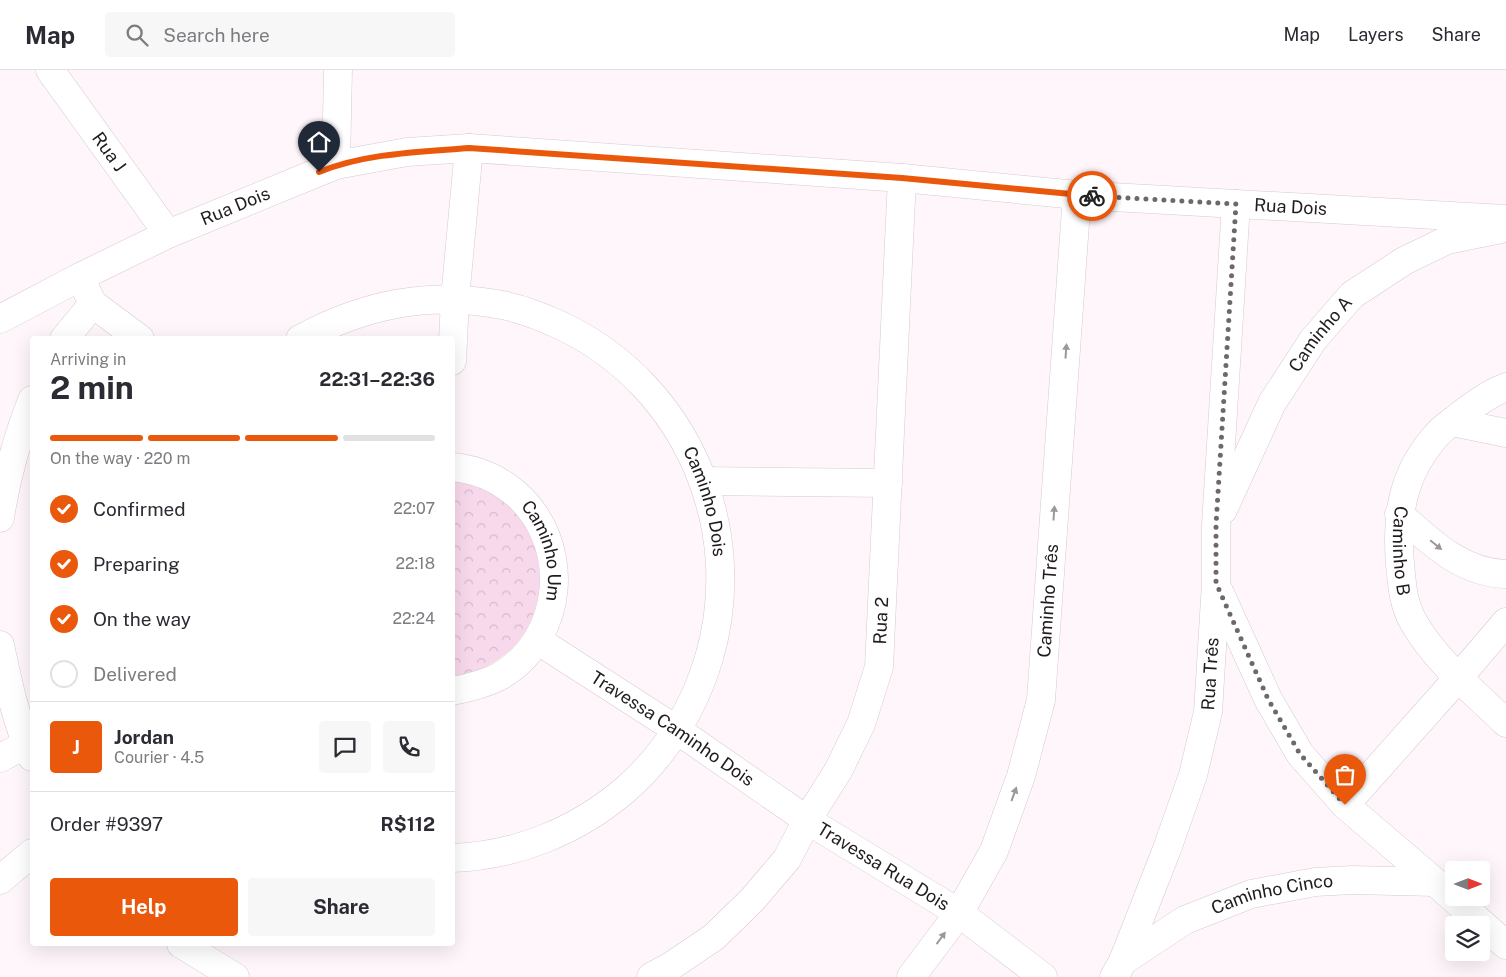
<!DOCTYPE html>
<meta charset="utf-8">
<style>
body{margin:0;font-family:"Public Sans",sans-serif;background:#f7f7f7;color:#2b2b33;height:100vh;display:flex;flex-direction:column;font-size:19px;white-space:nowrap}
*{box-sizing:border-box;margin:0}
p{font-size:16px;color:#7c7c81}
.icon{flex:none;width:28px;height:28px;fill:none;stroke:currentColor;stroke-width:2;stroke-linecap:round;stroke-linejoin:round}
.map{position:relative;flex:1;overflow:hidden}
.drawer{position:absolute;left:30px;top:266px;width:425px;height:610px;display:flex;flex-direction:column;background:#fff;border-radius:5px;box-shadow:0 5px 20px #0002}
.drawer>*{flex:none}
.needle{width:32px;rotate:90deg}
.tools{position:absolute;left:1445px;top:791px;display:grid;gap:10px}
.tools a{display:grid;place-items:center;width:45px;height:45px;border-radius:5px;background:#fff;box-shadow:0 5px 20px #0002;font-size:25px}
.pin{position:absolute;display:grid;place-items:center;width:42px;height:42px;color:#fff;margin:-51px -21px;border-radius:50% 50% 50% 0;rotate:-45deg;box-shadow:0 0 5px #0007}
.pin .icon{rotate:45deg}
.courier{position:absolute;display:grid;place-items:center;width:50px;height:50px;margin:-25px;border:4px solid #ea580c;border-radius:50%;background:#fff;color:#222;box-shadow:0 1px 6px #0007}
.overview em{font-style:normal;font-weight:700}
.overview div{display:flex;flex-direction:column-reverse}
.overview{display:flex;align-items:center;justify-content:space-between;height:85px;padding:0 20px}
h1{font-size:32px;font-weight:700;line-height:38px}
.bar{display:grid;grid-template-columns:repeat(4,1fr);gap:8px 5px;align-content:center;height:60px;padding:0 20px}
.bar i{height:6px;border-radius:4px;background:#e1e1e2}
.bar .selected{background:#ea580c}
.bar p{grid-column:span 4}
.line{display:flex;align-items:center;gap:12px;padding:0 20px;border-top:1px solid #e1e1e2}
.line div{flex:1}
.round{display:grid;place-items:center;flex:none;width:52px;height:52px;border-radius:5px;background:#f7f7f7}
ol{padding:0 20px;list-style:none}
li{display:flex;align-items:center;gap:15px;height:55px}
li p{margin-inline-start:auto}
li .icon{padding:5px;border-radius:50%;background:#ea580c;color:#fff;stroke-width:4}
li:last-child{color:#7c7c81}
li i{width:28px;height:28px;border:2px solid #e1e1e2;border-radius:50%}
.cta{display:flex;gap:10px;margin-top:auto;padding:10px 20px}
.cta a{flex:1;height:58px;border-radius:5px;background:#ea580c;color:#fff;font-size:20px;font-weight:700;line-height:58px;text-align:center}
.cta a+a{background:#f7f7f7;color:#2b2b33}
header{display:flex;align-items:center;gap:30px;box-sizing:border-box;height:70px;padding:0 25px;background:#fff;border-bottom:1px solid #e1e1e2}
header strong{font-size:24px}
nav{display:flex;gap:28px;margin-inline-start:auto;font-size:18px}
.search{width:350px;height:45px;background:#f7f7f7;display:flex;align-items:center;gap:12px;box-sizing:border-box;padding:0 18px;border-radius:5px;color:#7c7c81;font-size:19px}
.map>svg:first-child{display:block}
.park{fill:url(#park-crowns)}
.lines{fill:none;stroke-linecap:round;stroke-linejoin:round}
.minor-casing{stroke:#d6c9d1;stroke-width:29}
.minor{stroke:#fff;stroke-width:28}
.oneway{fill:#9b989a}
.done{stroke:#6e686b;stroke-width:5;stroke-dasharray:0 9}
.route{stroke:#ea580c;stroke-width:6}
.labels{text-anchor:middle;stroke-width:4;stroke-linejoin:round;paint-order:stroke}
.street-label{font-size:18px;fill:#201b1e;stroke:#fff6fb}
</style>
<header>
<strong>Map</strong>
<div class="search"><svg class="icon" aria-label="search" viewBox="0 0 24 24"><circle cx="10" cy="10" r="6"/><path d="M15 15l6 6"/></svg>Search here</div>
<nav><a>Map</a><a>Layers</a><a>Share</a></nav>
</header>
<div class="map">
<svg width="1506" height="907" viewBox="0 0 1506 907">
<defs>
<pattern id="park-crowns" width="20" height="18" patternUnits="userSpaceOnUse" patternTransform="scale(1.25)"><rect width="20" height="18" fill="#f8d9ec"/><path d="M2 6a3 3 0 1 1 6 0M12 15a3 3 0 1 1 6 0" fill="none" stroke="#d4baca"/></pattern>
</defs>
<rect width="100%" height="100%" fill="#fff6fb"/>
<path class="park" d="M452,411c115,11 118,180 1,195z"/>
<g class="lines">
<g class="minor-casing">
<g id="minor">
<path id="s1" d="M50,0l118,164"/>
<polyline points="336,95 338,0"/>
<polyline points="93,234 140,269"/>
<path id="s2" d="M0,249l80,-42 88,-43 168,-69 71,-13 62,-4 433,30 175,17 429,24"/>
<polyline points="64,269 93,234 80,207"/>
<path id="s3" d="M300,269c65,-35 129,-48 202,-34 21,4 43,13 62,22 123,60 183,201 145,331 -15,51 -44,97 -84,132 -48,41 -109,66 -173,68"/>
<polyline points="452,291 455,229 469,78"/>
<path id="s4" d="M1506,317c-18,7 -33,18 -48,30 -8,6 -17,12 -23,20 -33,38 -39,79 -35,127 2,21 3,40 14,59 21,37 61,70 92,100"/>
<polyline points="1452,352 1506,363"/>
<path id="s5" d="M452,397c24,2 45,11 63,26 57,49 51,144 -15,183 -15,8 -31,12 -48,15"/>
<polyline points="703,411 888,413"/>
<path id="s6" d="M1223,440l49,-107 41,-63 39,-45 52,-34 43,-21 54,-11"/>
<path d="M1399,444c31,27 62,59 107,60"/>
<path d="M0,448c6,-41 17,-79 32,-118"/>
<polyline points="1218,519 1268,629 1300,684 1345,735 1435,812 1506,875"/>
<path id="s7" d="M537,570l140,90 130,90 152,93 84,64"/>
<path d="M0,575c8,38 16,76 32,112"/>
<polyline points="0,688 27,674"/>
<polyline points="1345,735 1458,608 1506,552"/>
<polyline points="0,810 32,783"/>
<polyline points="181,874 235,907"/>
<path id="s8" d="M1123,891l62,-41 66,-26 64,-12 37,-2 83,2"/>
<path id="s9" d="M651,907l20,-11 43,-29 38,-37 35,-41 20,-39 31,-49 23,-47 18,-57 23,-489"/>
<path id="s10" d="M911,907l48,-64 35,-62 27,-75 20,-76 36,-505"/>
<path id="s11" d="M1114,907l9,-16 44,-112 26,-74 15,-63 8,-129v-58l20,-321"/>
</g>
</g>
<use href="#minor" class="minor"/>
</g>
<defs><path id="oneway-solid" d="M-6-.8H1V-3.2L6.5 0L1 3.2V.8H-6Z" transform="scale(1.25)"/></defs>
<g class="oneway">
<use href="#oneway-solid" transform="translate(1066 281) rotate(-86)"/>
<use href="#oneway-solid" transform="translate(1054 443) rotate(-86)"/>
<use href="#oneway-solid" transform="translate(1436 475) rotate(39)"/>
<use href="#oneway-solid" transform="translate(1014 724) rotate(-70)"/>
<use href="#oneway-solid" transform="translate(941 868) rotate(-54)"/>
</g>
<g class="lines">
<polyline class="done" points="1092,126 1236,134 1216,455 1216,513 1268,629 1300,684 1345,735"/>
<path class="route" d="M319,102c47,-19 100,-20 150,-24l433,30 190,18"/>
</g>
<g class="labels">
<g class="street-label">
<text dy="6" stroke="none"><textPath href="#s1" startOffset="101">Rua J</textPath></text>
<text dy="6" stroke="none"><textPath href="#s2" startOffset="261">Rua Dois</textPath></text>
<text dy="6" stroke="none"><textPath href="#s2" startOffset="1328">Rua Dois</textPath></text>
<text dy="6" stroke="none"><textPath href="#s6" startOffset="202">Caminho A</textPath></text>
<text dy="6" stroke="none"><textPath href="#s3" startOffset="508">Caminho Dois</textPath></text>
<text dy="6" stroke="none"><textPath href="#s4" startOffset="210">Caminho B</textPath></text>
<text dy="6" stroke="none"><textPath href="#s5" startOffset="136">Caminho Um</textPath></text>
<text dy="6" stroke="none"><textPath href="#s10" startOffset="409">Caminho Três</textPath></text>
<text dy="6" stroke="none"><textPath href="#s9" startOffset="442">Rua 2</textPath></text>
<text dy="6" stroke="none"><textPath href="#s11" startOffset="320">Rua Três</textPath></text>
<text dy="6" stroke="none"><textPath href="#s7" startOffset="162">Travessa Caminho Dois</textPath></text>
<text dy="6" stroke="none"><textPath href="#s7" startOffset="414">Travessa Rua Dois</textPath></text>
<text dy="6" stroke="none"><textPath href="#s8" startOffset="166">Caminho Cinco</textPath></text>
</g>
</g>
</svg>
<div class="tools">
<a><svg class="needle" viewBox="-14 -14 28 28"><path d="M0-13l5 13h-10z" fill="#e53935"/><path d="M0 13l5-13h-10z" fill="#7c7c81"/></svg></a>
<a><svg class="icon" aria-label="layers" viewBox="0 0 24 24"><path d="M12 4l9 5-9 5-9-5zM3 14l9 5 9-5"/></svg></a>
</div>
<div class="pin" style="left:1345px;top:735px;background:#ea580c"><svg class="icon" aria-label="bag" viewBox="0 0 24 24"><path d="M5 8h14l-1 12H6zM9 8a3 3 0 0 1 6 0"/></svg></div>
<div class="pin" style="left:319px;top:102px;background:#1f2937"><svg class="icon" aria-label="home" viewBox="0 0 24 24"><path d="M3 11l9-7 9 7M6 9v11h12V9"/></svg></div>
<div class="courier" style="left:1092px;top:126px"><svg class="icon" aria-label="bike" viewBox="0 0 24 24"><circle cx="6" cy="16" r="4"/><circle cx="18" cy="16" r="4"/><path d="M6 16l4-8h5l3 8M10 8l3 8H6M13 5h3"/></svg></div>
<section class="drawer">
<div class="overview"><div><h1>2 min</h1><p>Arriving in</p></div><em>22:31–22:36</em></div>
<div class="bar"><i class="selected"></i><i class="selected"></i><i class="selected"></i><i></i><p>On the way · 220 m</p></div>
<ol>
<li><svg class="icon" aria-label="check" viewBox="0 0 24 24"><path d="M5 12l5 5 9-10"/></svg>Confirmed<p>22:07</p></li>
<li><svg class="icon" aria-label="check" viewBox="0 0 24 24"><path d="M5 12l5 5 9-10"/></svg>Preparing<p>22:18</p></li>
<li><svg class="icon" aria-label="check" viewBox="0 0 24 24"><path d="M5 12l5 5 9-10"/></svg>On the way<p>22:24</p></li>
<li><i></i>Delivered</li>
</ol>
<div class="line" style="height:90px"><b class="round" style="background:#ea580c;color:#fff">J</b><div><b>Jordan</b><p>Courier · 4.5</p></div><a class="round"><svg class="icon" aria-label="chat" viewBox="0 0 24 24"><path d="M4 5h16v11H9l-5 4z"/></svg></a><a class="round"><svg class="icon" aria-label="phone" viewBox="0 0 24 24"><path d="M5 4h4l2 5-3 2q2 4 5 5l2-3 5 2v4C11 20 4 13 5 4z"/></svg></a></div>
<div class="line" style="height:65px"><div>Order #9397</div><b>R$112</b></div>
<div class="cta"><a>Help</a><a>Share</a></div>
</section>
</div>
